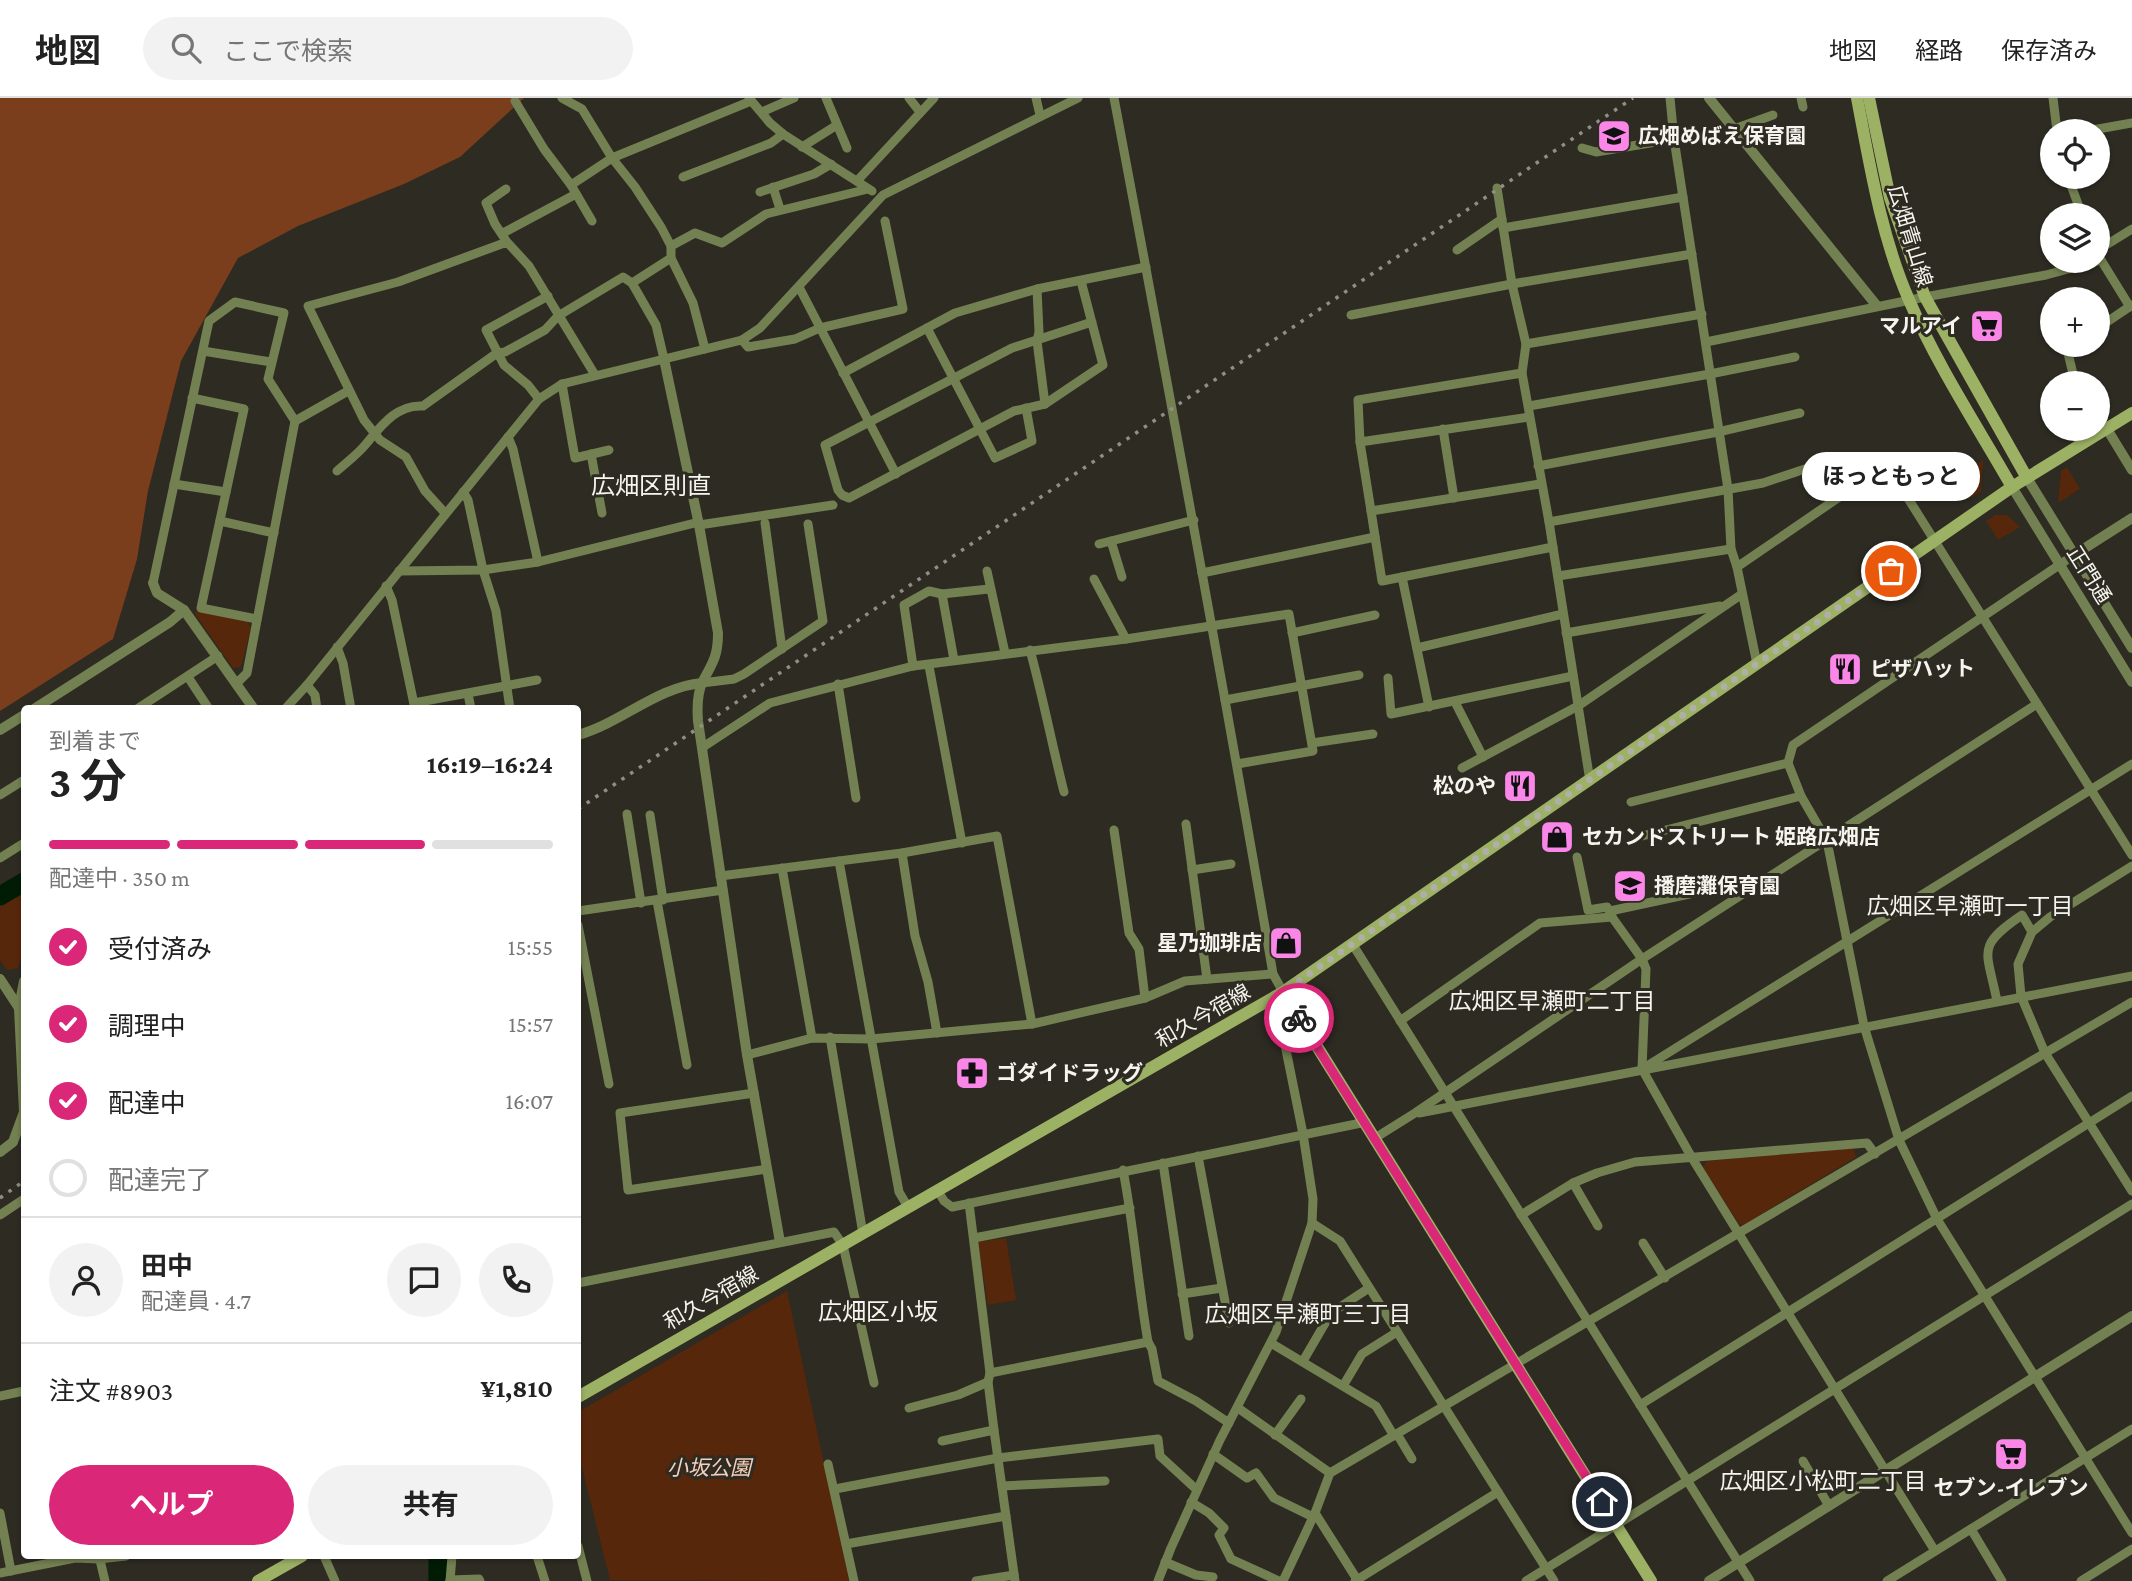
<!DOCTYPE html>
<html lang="ja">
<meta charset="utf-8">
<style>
body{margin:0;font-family:"Crimson Pro","Noto Sans JP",serif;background:#f2f2f2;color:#222;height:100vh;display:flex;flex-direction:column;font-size:26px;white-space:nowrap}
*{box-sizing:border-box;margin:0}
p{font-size:23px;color:#767676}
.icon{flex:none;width:38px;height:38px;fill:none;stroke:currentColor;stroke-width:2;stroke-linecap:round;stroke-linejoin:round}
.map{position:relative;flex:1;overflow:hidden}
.sheet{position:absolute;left:21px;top:607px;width:560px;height:854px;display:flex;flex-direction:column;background:#fff;border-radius:7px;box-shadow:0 2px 5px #0004}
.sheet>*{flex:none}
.fabs{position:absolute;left:2040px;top:21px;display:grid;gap:14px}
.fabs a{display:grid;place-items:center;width:70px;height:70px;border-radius:50%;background:#fff;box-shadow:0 2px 5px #0004;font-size:35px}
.pin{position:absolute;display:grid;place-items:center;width:60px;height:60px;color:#fff;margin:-30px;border:4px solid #fff;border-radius:50%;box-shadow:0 2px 7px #0007}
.courier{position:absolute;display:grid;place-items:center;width:70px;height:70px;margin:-35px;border:5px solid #db2777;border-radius:50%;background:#fff;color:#222;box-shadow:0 2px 9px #0007}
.bubble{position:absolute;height:49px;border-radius:24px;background:#fff;box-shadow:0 2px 5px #0004;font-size:23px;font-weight:700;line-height:49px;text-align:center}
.head em{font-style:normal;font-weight:700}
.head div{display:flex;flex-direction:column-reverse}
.head{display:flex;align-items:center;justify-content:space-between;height:119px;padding:0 28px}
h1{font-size:46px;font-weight:700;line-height:52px}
.bar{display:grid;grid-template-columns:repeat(4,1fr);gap:10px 7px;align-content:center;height:84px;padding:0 28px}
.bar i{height:9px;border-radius:5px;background:#e0e0e0}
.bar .current{background:#db2777}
.bar p{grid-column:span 4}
.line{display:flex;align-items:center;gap:18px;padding:0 28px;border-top:2px solid #e0e0e0}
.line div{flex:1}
.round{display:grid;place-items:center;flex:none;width:74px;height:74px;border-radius:37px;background:#f2f2f2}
ol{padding:0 28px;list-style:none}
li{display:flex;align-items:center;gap:21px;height:77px}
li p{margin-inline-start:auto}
li .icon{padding:7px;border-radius:50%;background:#db2777;color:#fff;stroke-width:4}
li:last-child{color:#767676}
li i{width:38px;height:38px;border:4px solid #e0e0e0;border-radius:50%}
.primary-button{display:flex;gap:14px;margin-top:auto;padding:14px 28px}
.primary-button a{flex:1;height:80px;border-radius:42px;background:#db2777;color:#fff;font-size:28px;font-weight:700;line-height:80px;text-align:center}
.primary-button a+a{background:#f2f2f2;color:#222}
header{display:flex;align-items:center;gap:42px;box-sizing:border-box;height:98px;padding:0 35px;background:#fff;border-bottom:2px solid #e0e0e0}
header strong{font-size:33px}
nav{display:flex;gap:38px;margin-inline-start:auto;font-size:24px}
.search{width:490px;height:63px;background:#f2f2f2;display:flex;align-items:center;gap:18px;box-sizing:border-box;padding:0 24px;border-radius:38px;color:#767676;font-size:26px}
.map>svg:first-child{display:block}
.green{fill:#57270b}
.forest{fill:#7a3e1d}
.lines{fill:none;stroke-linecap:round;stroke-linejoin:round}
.river{stroke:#011c05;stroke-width:19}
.minor{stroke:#738051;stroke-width:9}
.tertiary{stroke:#738051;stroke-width:10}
.secondary{stroke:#9cb164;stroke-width:12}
.rail{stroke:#908e87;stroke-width:3.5;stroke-dasharray:3.5 7;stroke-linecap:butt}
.done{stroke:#afaea7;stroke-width:7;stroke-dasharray:0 12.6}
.route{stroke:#db2777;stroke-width:9}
.labels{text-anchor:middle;stroke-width:6;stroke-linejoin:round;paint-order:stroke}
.poi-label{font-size:21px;font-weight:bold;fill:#f5f4ee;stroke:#2d2b22;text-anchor:start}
.street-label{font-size:21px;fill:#f5f4ee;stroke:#2d2b22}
.park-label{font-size:21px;font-style:italic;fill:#f6d0bd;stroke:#2d2b22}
.neighbourhood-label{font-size:23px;fill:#f5f4ee;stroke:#2d2b22}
.quarter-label{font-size:24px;fill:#f5f4ee;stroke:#2d2b22}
</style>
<header>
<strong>地図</strong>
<div class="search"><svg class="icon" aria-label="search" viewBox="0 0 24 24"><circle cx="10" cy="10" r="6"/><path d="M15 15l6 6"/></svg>ここで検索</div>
<nav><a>地図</a><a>経路</a><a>保存済み</a></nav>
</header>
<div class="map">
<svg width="2132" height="1483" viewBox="0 0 2132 1483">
<rect width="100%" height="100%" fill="#2d2b22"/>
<g class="green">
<polygon points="1983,362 1981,394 1971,400 1958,378"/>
<polygon points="2067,369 2080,391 2058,405 2061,373"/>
<polygon points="1995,417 2007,417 2020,429 1998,442 1986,423"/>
<polygon points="196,513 247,523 251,530 241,569 233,570 195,516"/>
<polygon points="24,785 24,852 18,870 7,872 0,862 0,799"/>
<polygon points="1853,1050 1856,1059 1743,1127 1739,1126 1703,1069 1707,1063"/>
<polygon points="1006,1140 1016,1202 988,1207 978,1144"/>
<polygon points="787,1193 849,1483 610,1482 581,1366 578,1367 578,1314"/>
</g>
<polygon class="forest" points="0,0 524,0 460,59 404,86 298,128 238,160 181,263 148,393 137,461 113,541 0,613"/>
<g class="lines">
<g class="river">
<polyline points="0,798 24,784"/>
<polyline points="438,1483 438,1458"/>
</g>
<g class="minor">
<polyline points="562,0 582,11 612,60 635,89 661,129 671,148"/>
<polyline points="749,0 770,25 783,36 872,93"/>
<polyline points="826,0 847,50"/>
<polyline points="909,0 920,14"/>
<polyline points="1036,0 1040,17"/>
<path d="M1114,0c55,292 109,583 159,876l10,18 -5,18 25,124 10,65 -1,24 -36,109 -56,108 -49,108 -13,33"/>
<polyline points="1670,0 1674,41 1728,391 1731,451 1737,469 1757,566"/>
<polyline points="1801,0 1803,9"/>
<polyline points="2053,0 2057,33"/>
<polyline points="515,3 544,51 571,87 592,123"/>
<polyline points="762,14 794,0"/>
<polyline points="1734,31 1773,17"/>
<polyline points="2087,33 2132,25"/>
<polyline points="802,49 837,27"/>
<polyline points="1582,50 1596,54 1674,41"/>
<polyline points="683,79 771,45 783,36"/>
<polyline points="2068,79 2082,117"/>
<polyline points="857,83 934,0"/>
<polyline points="571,87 612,60 751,3"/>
<polyline points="773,89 780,111"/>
<polyline points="1497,90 1512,186 1526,246 1522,275 1549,424 1590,683"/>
<polyline points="760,94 814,76 831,66"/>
<polyline points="1503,130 1683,99"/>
<polyline points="503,135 576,96"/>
<polyline points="505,141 495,126 486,105 506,91"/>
<polyline points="1457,152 1502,121"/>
<polyline points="2098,152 2132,131"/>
<polyline points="2098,153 2101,162 2130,209"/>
<polyline points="671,160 693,205 705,251"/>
<polyline points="1081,183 1103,267 1045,306 1014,313 849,400 842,397 838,392 825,347 1012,250 1092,224"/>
<polyline points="632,185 656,227 664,261"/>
<polyline points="799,189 896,376"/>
<polyline points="1037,191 1039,234 1037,243 1045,306"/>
<polyline points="1351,217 1512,186 1692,156"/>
<polyline points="927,230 995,360 1032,343 1026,310"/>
<polyline points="2098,230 2132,207"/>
<polyline points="742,242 748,249 795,241 820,230 903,211 885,123"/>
<polyline points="1706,244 1925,199 2046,177 2101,162"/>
<polyline points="1526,246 1702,216"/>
<polyline points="2072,247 2067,251 2073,276 2078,285"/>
<polyline points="203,253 271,264"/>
<polyline points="843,275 955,215 1037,191 1146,169"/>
<polyline points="1522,275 1358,302 1360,344 1529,319"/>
<polyline points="562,286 575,360 609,352"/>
<polyline points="192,300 244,311 201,510 257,521"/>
<polyline points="539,301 528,287 504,267 486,232 548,198"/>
<polyline points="1529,308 1710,276 1795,259"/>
<polyline points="2098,317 2107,331"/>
<polyline points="295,323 348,293"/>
<polyline points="1443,331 1454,400"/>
<polyline points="508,339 513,351 538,464"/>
<polyline points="1360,344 1371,413"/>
<polyline points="591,356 602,415"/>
<polyline points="1538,368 1718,334 1800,315"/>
<path d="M337,373c10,-9 21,-17 29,-27 15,-18 31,-40 57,-38l74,-53 8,-1 40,-22 13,-14 65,-39 9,6 39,-25v-12l24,-13 27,10 44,-29 102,-25"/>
<polyline points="174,386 226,394"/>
<polyline points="1540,386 1371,413 1382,483 1553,449"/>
<polyline points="463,394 468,402 483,472 496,513 510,611"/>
<polyline points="445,415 425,393 406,359 380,342 364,322 308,208 398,184 507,144 529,168 595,277"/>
<polyline points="220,423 274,435"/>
<polyline points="1549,424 1763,385 1811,369"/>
<polyline points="765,425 782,551"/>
<polyline points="699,427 833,407"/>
<polyline points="1111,443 1122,479"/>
<polyline points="1099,446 1194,422"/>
<polyline points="2074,457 1793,647 1788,665 1801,698 1827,743 1864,928 1899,1042 1937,1121 2132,1435"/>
<polyline points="1737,469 1851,391 1899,386 2132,757"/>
<polyline points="399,473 483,472 538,464 699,424"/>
<polyline points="987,473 1005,555"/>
<polyline points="1202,475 1375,439"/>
<polyline points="1558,478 1731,451"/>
<polyline points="1402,479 1429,609"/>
<polyline points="1094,481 1126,541"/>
<polyline points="153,485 209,223 235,204 284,215 268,281 295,323 247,575 236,586"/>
<polyline points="386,488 392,502 415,611"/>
<polyline points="942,496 954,562"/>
<polyline points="1292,535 1375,517"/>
<polyline points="1566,535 1720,508"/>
<polyline points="337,549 343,565 351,611"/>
<polyline points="1417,550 1563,516"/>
<path d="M1030,552c13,47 22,95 34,142"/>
<polyline points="913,568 904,507 929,493 942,496 989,491"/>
<polyline points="929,568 962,745"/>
<polyline points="188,579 209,611"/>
<polyline points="1388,580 1391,616 1573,578"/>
<polyline points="702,585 734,581 744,576 823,523 808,426"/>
<polyline points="838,586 856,700"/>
<polyline points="307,587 315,597 317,611"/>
<polyline points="468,596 471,611"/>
<polyline points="1225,602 1359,577"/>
<polyline points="1455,604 1483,659"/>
<polyline points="414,605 537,582"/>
<polyline points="137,611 218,558"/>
<polyline points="285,611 307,587 539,301 562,286 742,242 760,230 883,97 1078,0"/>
<polyline points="1312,645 1373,636"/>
<polyline points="703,649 770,605 913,568 1126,541 1289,516 1313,653 1237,666"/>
<polyline points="1462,670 1578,608 1742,496"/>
<polyline points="0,697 24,682"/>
<polyline points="1631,704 1788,665"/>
<polyline points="627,716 641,805"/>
<polyline points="650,717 663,802"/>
<polyline points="1186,726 1207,881"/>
<polyline points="1114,732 1129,835 1139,851 1145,900"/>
<polyline points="1638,739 1801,698"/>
<polyline points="902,755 915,838 928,884 937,935"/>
<polyline points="1577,759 1588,812 1607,809 1612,818"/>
<polyline points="0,760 24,745"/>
<polyline points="839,763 899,1094 908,1109"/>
<polyline points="2132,768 2050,819 2032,834 2018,866 2021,898 2045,955 2132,1093"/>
<polyline points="782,770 812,940"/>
<polyline points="1192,772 1231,766"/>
<polyline points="720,778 902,755 997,738 1032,926"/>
<polyline points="657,803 687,967"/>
<polyline points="578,813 723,792"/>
<polyline points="1610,813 1764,780"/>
<polyline points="578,827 609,986"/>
<polyline points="1353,847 1750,1483"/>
<path d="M1997,903c-10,-51 -22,-54 25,-86l10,17"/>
<polyline points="1400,923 1540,825 1612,819 1642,861 1646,871 1642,971 1692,1060 1935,1453"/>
<polyline points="830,939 863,1136"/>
<polyline points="747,957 812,940 871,941 1032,926 1145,900 1185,883 1273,876"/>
<polyline points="1647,968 2132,666"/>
<polyline points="754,995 620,1015 628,1092 767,1071"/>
<polyline points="1419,1015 2132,878"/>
<polyline points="1375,1040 1415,1015 1642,861 2037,606"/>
<polyline points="1198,1058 1229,1225"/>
<polyline points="1163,1065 1189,1238"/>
<polyline points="1573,1085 1598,1128"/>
<polyline points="938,1093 944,1103 952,1109 1366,1024"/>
<polyline points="969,1105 990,1275 988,1284 994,1332 1015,1483"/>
<polyline points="0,1117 24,1101"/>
<polyline points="1521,1117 1573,1085 1597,1075 1635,1064 1867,1045 1875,1056"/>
<polyline points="1312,1125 1340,1143 1554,1483"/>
<polyline points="974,1140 1130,1110"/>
<polyline points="1643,1145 1665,1180"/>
<polyline points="578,1185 834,1134 843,1147 874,1285"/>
<polyline points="1182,1196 1222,1190"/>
<polyline points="1148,1244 1152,1251 1158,1283 1196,1303 1229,1325"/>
<polyline points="1271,1245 1376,1308 1394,1338"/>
<polyline points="1303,1263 1331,1215 1369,1190"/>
<path d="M990,1275l158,-31c-10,-57 -14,-115 -25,-172"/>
<polyline points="1343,1288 1362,1256 1397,1234"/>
<polyline points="0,1298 24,1293"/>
<polyline points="1640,1307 2132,998"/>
<polyline points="909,1310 958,1297 988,1284"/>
<polyline points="1238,1310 1330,1375"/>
<polyline points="1397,1336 1412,1361"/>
<polyline points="1275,1337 1301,1301"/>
<polyline points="942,1343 994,1332"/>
<polyline points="1213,1356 1247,1380 1256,1375 1274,1400 1313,1419"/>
<polyline points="1803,1363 1829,1408"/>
<polyline points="828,1366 854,1483"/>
<polyline points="1002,1388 1105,1383"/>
<polyline points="835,1391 998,1360 1158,1341 1160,1358 1197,1392"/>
<polyline points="1191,1404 1209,1415 1224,1430 1219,1437 1231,1461 1279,1483"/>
<polyline points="0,1415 11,1473"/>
<polyline points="1315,1415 1358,1483"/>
<polyline points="1971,1431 2002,1483"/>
<polyline points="846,1446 1006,1418"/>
<polyline points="578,1448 587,1483"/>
<polyline points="99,1458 105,1483"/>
<polyline points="324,1458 335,1483"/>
<polyline points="537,1458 545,1483"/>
<polyline points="1165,1464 1196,1477 1213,1479"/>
<polyline points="0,1475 75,1460 99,1461 126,1458"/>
<polyline points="450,1482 479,1481 480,1483"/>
<polyline points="450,1483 452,1458"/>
<polyline points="976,1483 1014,1477"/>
<polyline points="1283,1483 1315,1415 1330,1375 2132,904"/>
<polyline points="1355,1483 1498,1394"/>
<polyline points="1526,1483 2132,1106"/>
<polyline points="1887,1483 2132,1331"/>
<polyline points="2081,1483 2132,1451"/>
</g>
<g class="tertiary">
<polyline points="1709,0 1877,208"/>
<path d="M664,261l35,166 19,108c0,23 -5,29 -15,48 -6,12 -6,27 -5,40l49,334 33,187"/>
<polyline points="2107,331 2132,372"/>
<polyline points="2027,380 2132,550"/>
<polyline points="2012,389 2132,584"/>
<polyline points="2074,457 2132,420"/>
<polyline points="153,485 157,495 184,512 254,611"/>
<polyline points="34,611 170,524 184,512"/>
<polyline points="0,632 24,617"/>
<path d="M578,637c43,-12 79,-48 124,-52"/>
<polyline points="0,881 19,910"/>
<polyline points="0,1054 13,1044 24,1014 19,910 24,883"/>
<polyline points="1709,1483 2132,1218"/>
</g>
<g class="secondary">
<path d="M1857,0c13,68 24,138 52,202 28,65 68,126 103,187"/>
<polyline points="1869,0 1890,100 1925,199 2027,380"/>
<polyline points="1283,894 1651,1483"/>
<polyline points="578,1299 1283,894 2012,389 2132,315"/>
<polyline points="258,1483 302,1458"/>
</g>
<g class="rail">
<polyline points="578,711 1633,0"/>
<polyline points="0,1100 24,1083"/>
</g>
</g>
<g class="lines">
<polyline class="done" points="1299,920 1283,894 1891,473"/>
<polyline class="route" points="1299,920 1602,1404"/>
</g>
<defs>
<g id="school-square" transform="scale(1.75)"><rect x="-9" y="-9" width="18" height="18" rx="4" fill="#fa87e7" stroke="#2d2b22"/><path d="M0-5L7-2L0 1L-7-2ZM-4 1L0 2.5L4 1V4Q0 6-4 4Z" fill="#111"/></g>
<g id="supermarket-square" transform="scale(1.75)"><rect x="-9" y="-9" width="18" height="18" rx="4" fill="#fa87e7" stroke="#2d2b22"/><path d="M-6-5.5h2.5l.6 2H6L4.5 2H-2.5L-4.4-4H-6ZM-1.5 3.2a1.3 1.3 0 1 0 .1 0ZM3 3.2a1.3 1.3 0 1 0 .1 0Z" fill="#111"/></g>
<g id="restaurant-square" transform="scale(1.75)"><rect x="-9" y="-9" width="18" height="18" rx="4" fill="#fa87e7" stroke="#2d2b22"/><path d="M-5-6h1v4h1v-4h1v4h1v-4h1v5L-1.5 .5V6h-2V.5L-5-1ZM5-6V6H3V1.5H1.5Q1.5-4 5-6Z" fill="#111"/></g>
<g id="shop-square" transform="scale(1.75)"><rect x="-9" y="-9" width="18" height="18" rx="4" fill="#fa87e7" stroke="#2d2b22"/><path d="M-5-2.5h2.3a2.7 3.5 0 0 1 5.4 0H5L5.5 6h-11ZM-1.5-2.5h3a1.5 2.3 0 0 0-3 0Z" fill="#111"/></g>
<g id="pharmacy-square" transform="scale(1.75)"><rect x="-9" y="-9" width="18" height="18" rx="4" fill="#fa87e7" stroke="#2d2b22"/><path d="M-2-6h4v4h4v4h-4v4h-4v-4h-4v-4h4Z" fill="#111"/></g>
</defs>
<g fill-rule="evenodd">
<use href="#school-square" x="1614" y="38"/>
<use href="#supermarket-square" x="1987" y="228"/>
<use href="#restaurant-square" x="1845" y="571"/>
<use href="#restaurant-square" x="1520" y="688"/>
<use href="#shop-square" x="1557" y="739"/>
<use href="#school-square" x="1630" y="788"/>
<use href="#shop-square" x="1286" y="845"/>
<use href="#pharmacy-square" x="972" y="975"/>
<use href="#supermarket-square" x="2011" y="1356"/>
</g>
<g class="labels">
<g class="poi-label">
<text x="1638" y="45">広畑めばえ保育園</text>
<text x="1962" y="235" text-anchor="end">マルアイ</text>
<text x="1870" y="578">ピザハット</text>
<text x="1496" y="695" text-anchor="end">松のや</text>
<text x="1582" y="746">セカンドストリート 姫路広畑店</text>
<text x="1654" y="795">播磨灘保育園</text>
<text x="1262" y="852" text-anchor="end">星乃珈琲店</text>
<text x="996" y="982">ゴダイドラッグ</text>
<text x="2011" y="1397" text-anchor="middle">セブン-イレブン</text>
</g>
<g class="street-label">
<text transform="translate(1910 138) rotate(73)" y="7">広畑青山線</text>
<text transform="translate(2089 477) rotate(58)" y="7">正門通</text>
<text transform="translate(1203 918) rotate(-30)" y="7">和久今宿線</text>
<text transform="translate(711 1200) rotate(-30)" y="7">和久今宿線</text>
</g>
<g class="park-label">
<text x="709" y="1377">小坂公園</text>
</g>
<g class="neighbourhood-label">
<text x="1970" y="816">広畑区早瀬町一丁目</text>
<text x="1552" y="911">広畑区早瀬町二丁目</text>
<text x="1308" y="1224">広畑区早瀬町三丁目</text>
<text x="1823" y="1391">広畑区小松町二丁目</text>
</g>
<g class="quarter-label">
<text x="651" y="396">広畑区則直</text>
<text x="878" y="1222">広畑区小坂</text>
</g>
</g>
</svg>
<div class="fabs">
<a><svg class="icon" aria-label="locate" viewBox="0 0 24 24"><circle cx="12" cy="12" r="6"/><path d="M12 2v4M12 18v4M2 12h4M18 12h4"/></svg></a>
<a><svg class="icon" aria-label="layers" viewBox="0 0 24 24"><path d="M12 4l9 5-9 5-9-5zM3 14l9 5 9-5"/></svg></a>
<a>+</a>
<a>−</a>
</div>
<div class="pin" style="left:1891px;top:473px;background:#ea580c"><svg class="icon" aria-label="bag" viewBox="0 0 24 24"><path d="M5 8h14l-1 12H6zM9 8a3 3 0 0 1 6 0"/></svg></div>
<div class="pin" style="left:1602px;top:1404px;background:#1f2937"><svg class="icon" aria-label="home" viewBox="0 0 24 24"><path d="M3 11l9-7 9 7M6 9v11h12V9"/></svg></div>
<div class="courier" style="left:1299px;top:920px"><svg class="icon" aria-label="bike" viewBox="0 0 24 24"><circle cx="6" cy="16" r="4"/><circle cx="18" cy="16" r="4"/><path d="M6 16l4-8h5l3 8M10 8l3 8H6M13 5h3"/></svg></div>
<div class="bubble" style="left:1802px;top:354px;width:178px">ほっともっと</div>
<section class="sheet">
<div class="head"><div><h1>3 分</h1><p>到着まで</p></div><em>16:19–16:24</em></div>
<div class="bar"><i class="current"></i><i class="current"></i><i class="current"></i><i></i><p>配達中 · 350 m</p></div>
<ol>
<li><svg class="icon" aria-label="check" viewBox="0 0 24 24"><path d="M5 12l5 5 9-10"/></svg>受付済み<p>15:55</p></li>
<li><svg class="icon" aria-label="check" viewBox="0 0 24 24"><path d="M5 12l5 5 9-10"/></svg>調理中<p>15:57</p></li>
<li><svg class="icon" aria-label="check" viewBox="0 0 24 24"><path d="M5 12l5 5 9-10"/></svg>配達中<p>16:07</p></li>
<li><i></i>配達完了</li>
</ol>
<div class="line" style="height:126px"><a class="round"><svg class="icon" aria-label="person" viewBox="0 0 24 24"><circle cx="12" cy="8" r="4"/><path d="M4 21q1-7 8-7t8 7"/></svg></a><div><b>田中</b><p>配達員 · 4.7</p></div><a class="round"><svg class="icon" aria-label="chat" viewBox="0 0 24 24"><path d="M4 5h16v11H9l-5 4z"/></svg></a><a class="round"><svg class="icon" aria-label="phone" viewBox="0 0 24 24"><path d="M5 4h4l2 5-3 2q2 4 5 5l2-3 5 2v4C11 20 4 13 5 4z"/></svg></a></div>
<div class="line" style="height:91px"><div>注文 #8903</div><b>¥1,810</b></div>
<div class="primary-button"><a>ヘルプ</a><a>共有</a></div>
</section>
</div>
